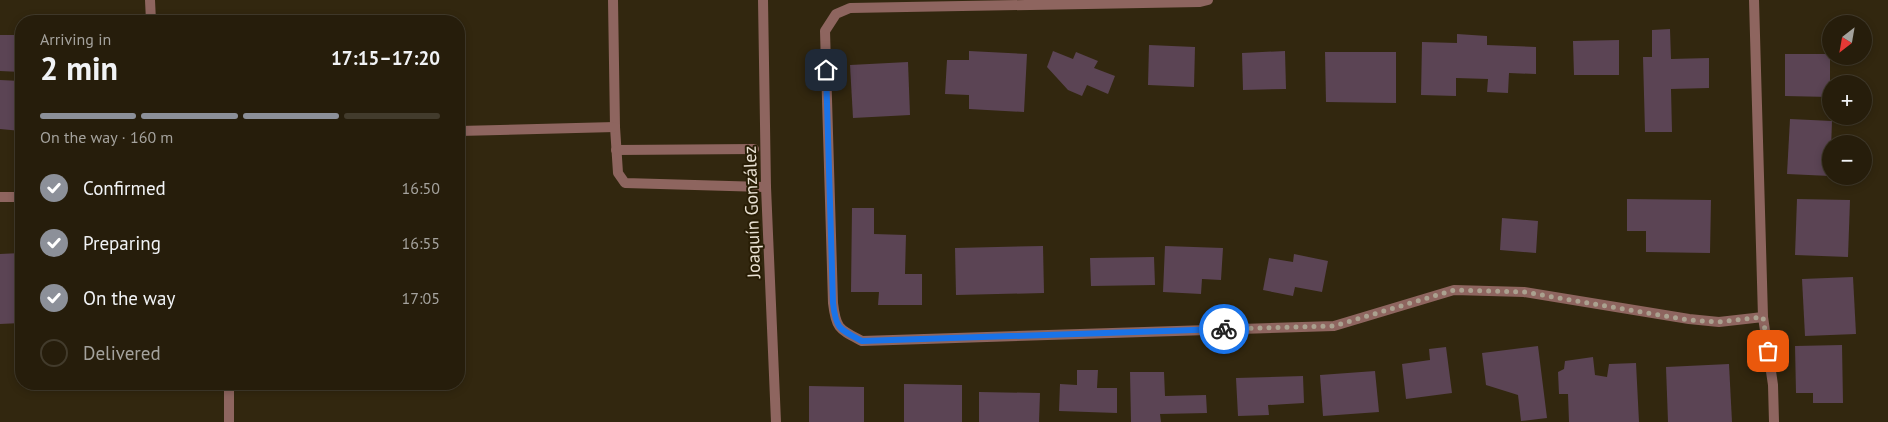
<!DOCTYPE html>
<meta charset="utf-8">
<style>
body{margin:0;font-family:"PT Sans",sans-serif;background:#322a19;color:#f1f3f6;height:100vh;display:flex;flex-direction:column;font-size:19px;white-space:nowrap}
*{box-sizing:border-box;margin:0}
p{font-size:16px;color:#a4a29d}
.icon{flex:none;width:28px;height:28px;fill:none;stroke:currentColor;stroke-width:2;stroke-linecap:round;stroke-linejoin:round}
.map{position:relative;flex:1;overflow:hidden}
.drawer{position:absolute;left:15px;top:15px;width:450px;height:375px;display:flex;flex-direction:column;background:#261d0b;border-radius:20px;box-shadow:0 2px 8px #0003,0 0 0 1px #423b2c}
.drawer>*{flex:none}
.needle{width:32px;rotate:211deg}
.fabs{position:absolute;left:1822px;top:15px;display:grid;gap:10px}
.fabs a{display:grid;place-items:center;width:50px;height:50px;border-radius:50%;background:#261d0b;box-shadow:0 2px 8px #0003,0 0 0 1px #423b2c;font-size:25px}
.pin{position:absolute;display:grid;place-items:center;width:42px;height:42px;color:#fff;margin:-21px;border-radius:10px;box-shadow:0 2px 8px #0006}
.courier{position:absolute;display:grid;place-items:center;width:50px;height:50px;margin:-25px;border:4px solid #1a73e8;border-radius:50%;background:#fff;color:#222;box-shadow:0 1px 6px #0007}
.overview em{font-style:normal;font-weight:600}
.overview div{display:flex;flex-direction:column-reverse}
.overview{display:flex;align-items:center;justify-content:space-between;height:85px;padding:0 25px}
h1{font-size:32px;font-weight:600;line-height:38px}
.bar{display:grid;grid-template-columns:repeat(4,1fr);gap:8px 5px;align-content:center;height:60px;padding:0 25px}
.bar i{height:6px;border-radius:4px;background:#423b2c}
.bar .active{background:#8c9099}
.bar p{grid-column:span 4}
ol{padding:0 25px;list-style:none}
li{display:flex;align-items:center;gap:15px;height:55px}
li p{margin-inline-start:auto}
li .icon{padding:5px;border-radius:50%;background:#8c9099;color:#fff;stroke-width:4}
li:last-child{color:#a4a29d}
li i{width:28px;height:28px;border:2px solid #423b2c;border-radius:50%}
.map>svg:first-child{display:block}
.building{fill:#5b4454}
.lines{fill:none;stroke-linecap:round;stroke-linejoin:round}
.street{stroke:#8e655f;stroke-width:10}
.done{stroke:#aaa18f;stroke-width:5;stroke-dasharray:0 9}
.route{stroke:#1a73e8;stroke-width:6}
.labels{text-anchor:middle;stroke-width:4;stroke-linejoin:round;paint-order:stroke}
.street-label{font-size:18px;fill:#eae2d4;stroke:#281d05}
</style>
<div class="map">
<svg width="1888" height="422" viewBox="0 0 1888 422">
<rect width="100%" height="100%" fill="#32270f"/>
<g class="building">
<polygon points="1670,29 1671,59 1709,58 1709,88 1671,89 1672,132 1645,132 1643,57 1652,57 1652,30"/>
<polygon points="1457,34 1487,36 1487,45 1536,47 1536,74 1509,73 1508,93 1487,92 1488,79 1456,78 1456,96 1421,95 1422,42 1457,43"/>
<polygon points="0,35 21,35 21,72 0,71"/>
<polygon points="1619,40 1619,75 1574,75 1573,41"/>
<polygon points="1149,45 1195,47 1194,87 1148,85"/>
<polygon points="969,51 1027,54 1024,112 969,109 969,95 945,94 947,60 969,60"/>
<polygon points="1053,51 1073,59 1076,52 1098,61 1094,68 1115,76 1108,94 1087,85 1082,96 1068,90 1047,67"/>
<polygon points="1285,51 1286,89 1243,90 1242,53"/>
<polygon points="1325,52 1396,52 1396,103 1326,102"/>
<polygon points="1785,54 1830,54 1830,97 1785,96"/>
<polygon points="908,62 910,115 853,118 850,65"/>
<polygon points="0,80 21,81 21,131 0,129"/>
<polygon points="1790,119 1832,121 1830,176 1787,174"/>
<polygon points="1627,199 1711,200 1710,253 1646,252 1646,231 1627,231"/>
<polygon points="1797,199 1850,200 1848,257 1795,255"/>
<polygon points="852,208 874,208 874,234 906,235 905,274 922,274 922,305 878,305 879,292 851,292"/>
<polygon points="1502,218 1538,221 1536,253 1500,250"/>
<polygon points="1043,246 1044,293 956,295 955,248"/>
<polygon points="1165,246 1223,248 1221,280 1202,279 1201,294 1163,292"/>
<polygon points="21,253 21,323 0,324 0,254"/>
<polygon points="1294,254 1328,261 1322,292 1295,287 1293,296 1263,290 1269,258 1293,262"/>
<polygon points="1154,257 1155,285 1091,286 1090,258"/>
<polygon points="1853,277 1856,334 1805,336 1802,279"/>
<polygon points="1842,345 1843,403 1813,403 1813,393 1796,393 1795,346"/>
<polygon points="1538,346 1547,418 1521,421 1518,395 1486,385 1482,353"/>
<polygon points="1446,347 1452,393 1406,399 1402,364 1430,360 1429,349"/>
<polygon points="1593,357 1595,375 1607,377 1609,364 1636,363 1639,422 1569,422 1568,394 1559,394 1558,372 1564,369 1565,361"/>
<polygon points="1729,364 1732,422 1668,422 1666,367"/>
<polygon points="1077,370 1098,370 1097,388 1117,388 1117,413 1059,411 1060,384 1077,385"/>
<polygon points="1375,371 1379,412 1323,416 1320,375"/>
<polygon points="1130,372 1164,372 1165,396 1206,395 1207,413 1160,414 1161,422 1131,422"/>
<polygon points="1303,376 1304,403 1268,405 1269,415 1238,416 1236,378"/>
<polygon points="904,384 962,385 962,422 904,422"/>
<polygon points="809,386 864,387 864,422 809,422"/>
<polygon points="979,392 1040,393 1039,422 979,422"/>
</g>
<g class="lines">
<g class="street">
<polyline points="150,0 151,21"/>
<polyline points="613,0 615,127 618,173 625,183 766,187"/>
<polyline points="763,0 766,187 776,422"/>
<path d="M1208,0l-8,2 -350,6 -14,6 -11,17 8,272c3,26 6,26 29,38l472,-15 120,-36 70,2 165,27 30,3 44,-5"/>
<polyline points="1754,0 1763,317 1773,385 1774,422"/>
<polyline points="459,131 615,127"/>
<polyline points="616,150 754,149"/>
<polyline points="0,197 21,197"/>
<polyline points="229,384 229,422"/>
</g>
</g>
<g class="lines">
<polyline class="done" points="1224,329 1334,326 1454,290 1524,292 1689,320 1719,322 1763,317 1768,351"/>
<path class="route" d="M826,70l7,233c3,26 6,26 29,38l362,-12"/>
</g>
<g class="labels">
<g class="street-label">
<text transform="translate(752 212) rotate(-92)" y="6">Joaquín González</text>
</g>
</g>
</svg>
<div class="fabs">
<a><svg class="needle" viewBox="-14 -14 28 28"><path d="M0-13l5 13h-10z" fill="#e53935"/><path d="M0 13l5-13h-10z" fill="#a4a29d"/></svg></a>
<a>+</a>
<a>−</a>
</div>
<div class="pin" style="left:1768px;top:351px;background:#ea580c"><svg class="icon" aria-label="bag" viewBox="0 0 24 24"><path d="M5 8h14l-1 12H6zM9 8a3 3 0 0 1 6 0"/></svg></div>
<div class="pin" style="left:826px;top:70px;background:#1f2937"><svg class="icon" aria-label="home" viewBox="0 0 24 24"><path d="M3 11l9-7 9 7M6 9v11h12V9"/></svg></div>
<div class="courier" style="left:1224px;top:329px"><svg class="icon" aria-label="bike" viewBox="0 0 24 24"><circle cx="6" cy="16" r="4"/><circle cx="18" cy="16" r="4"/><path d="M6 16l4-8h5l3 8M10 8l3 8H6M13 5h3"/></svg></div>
<section class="drawer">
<div class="overview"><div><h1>2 min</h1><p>Arriving in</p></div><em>17:15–17:20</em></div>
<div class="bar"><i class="active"></i><i class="active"></i><i class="active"></i><i></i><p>On the way · 160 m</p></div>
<ol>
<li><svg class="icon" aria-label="check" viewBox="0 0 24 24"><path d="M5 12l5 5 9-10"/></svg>Confirmed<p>16:50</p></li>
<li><svg class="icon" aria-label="check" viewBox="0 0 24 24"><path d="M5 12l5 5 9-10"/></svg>Preparing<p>16:55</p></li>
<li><svg class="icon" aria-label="check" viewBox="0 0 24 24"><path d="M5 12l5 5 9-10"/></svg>On the way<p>17:05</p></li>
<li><i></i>Delivered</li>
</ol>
</section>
</div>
